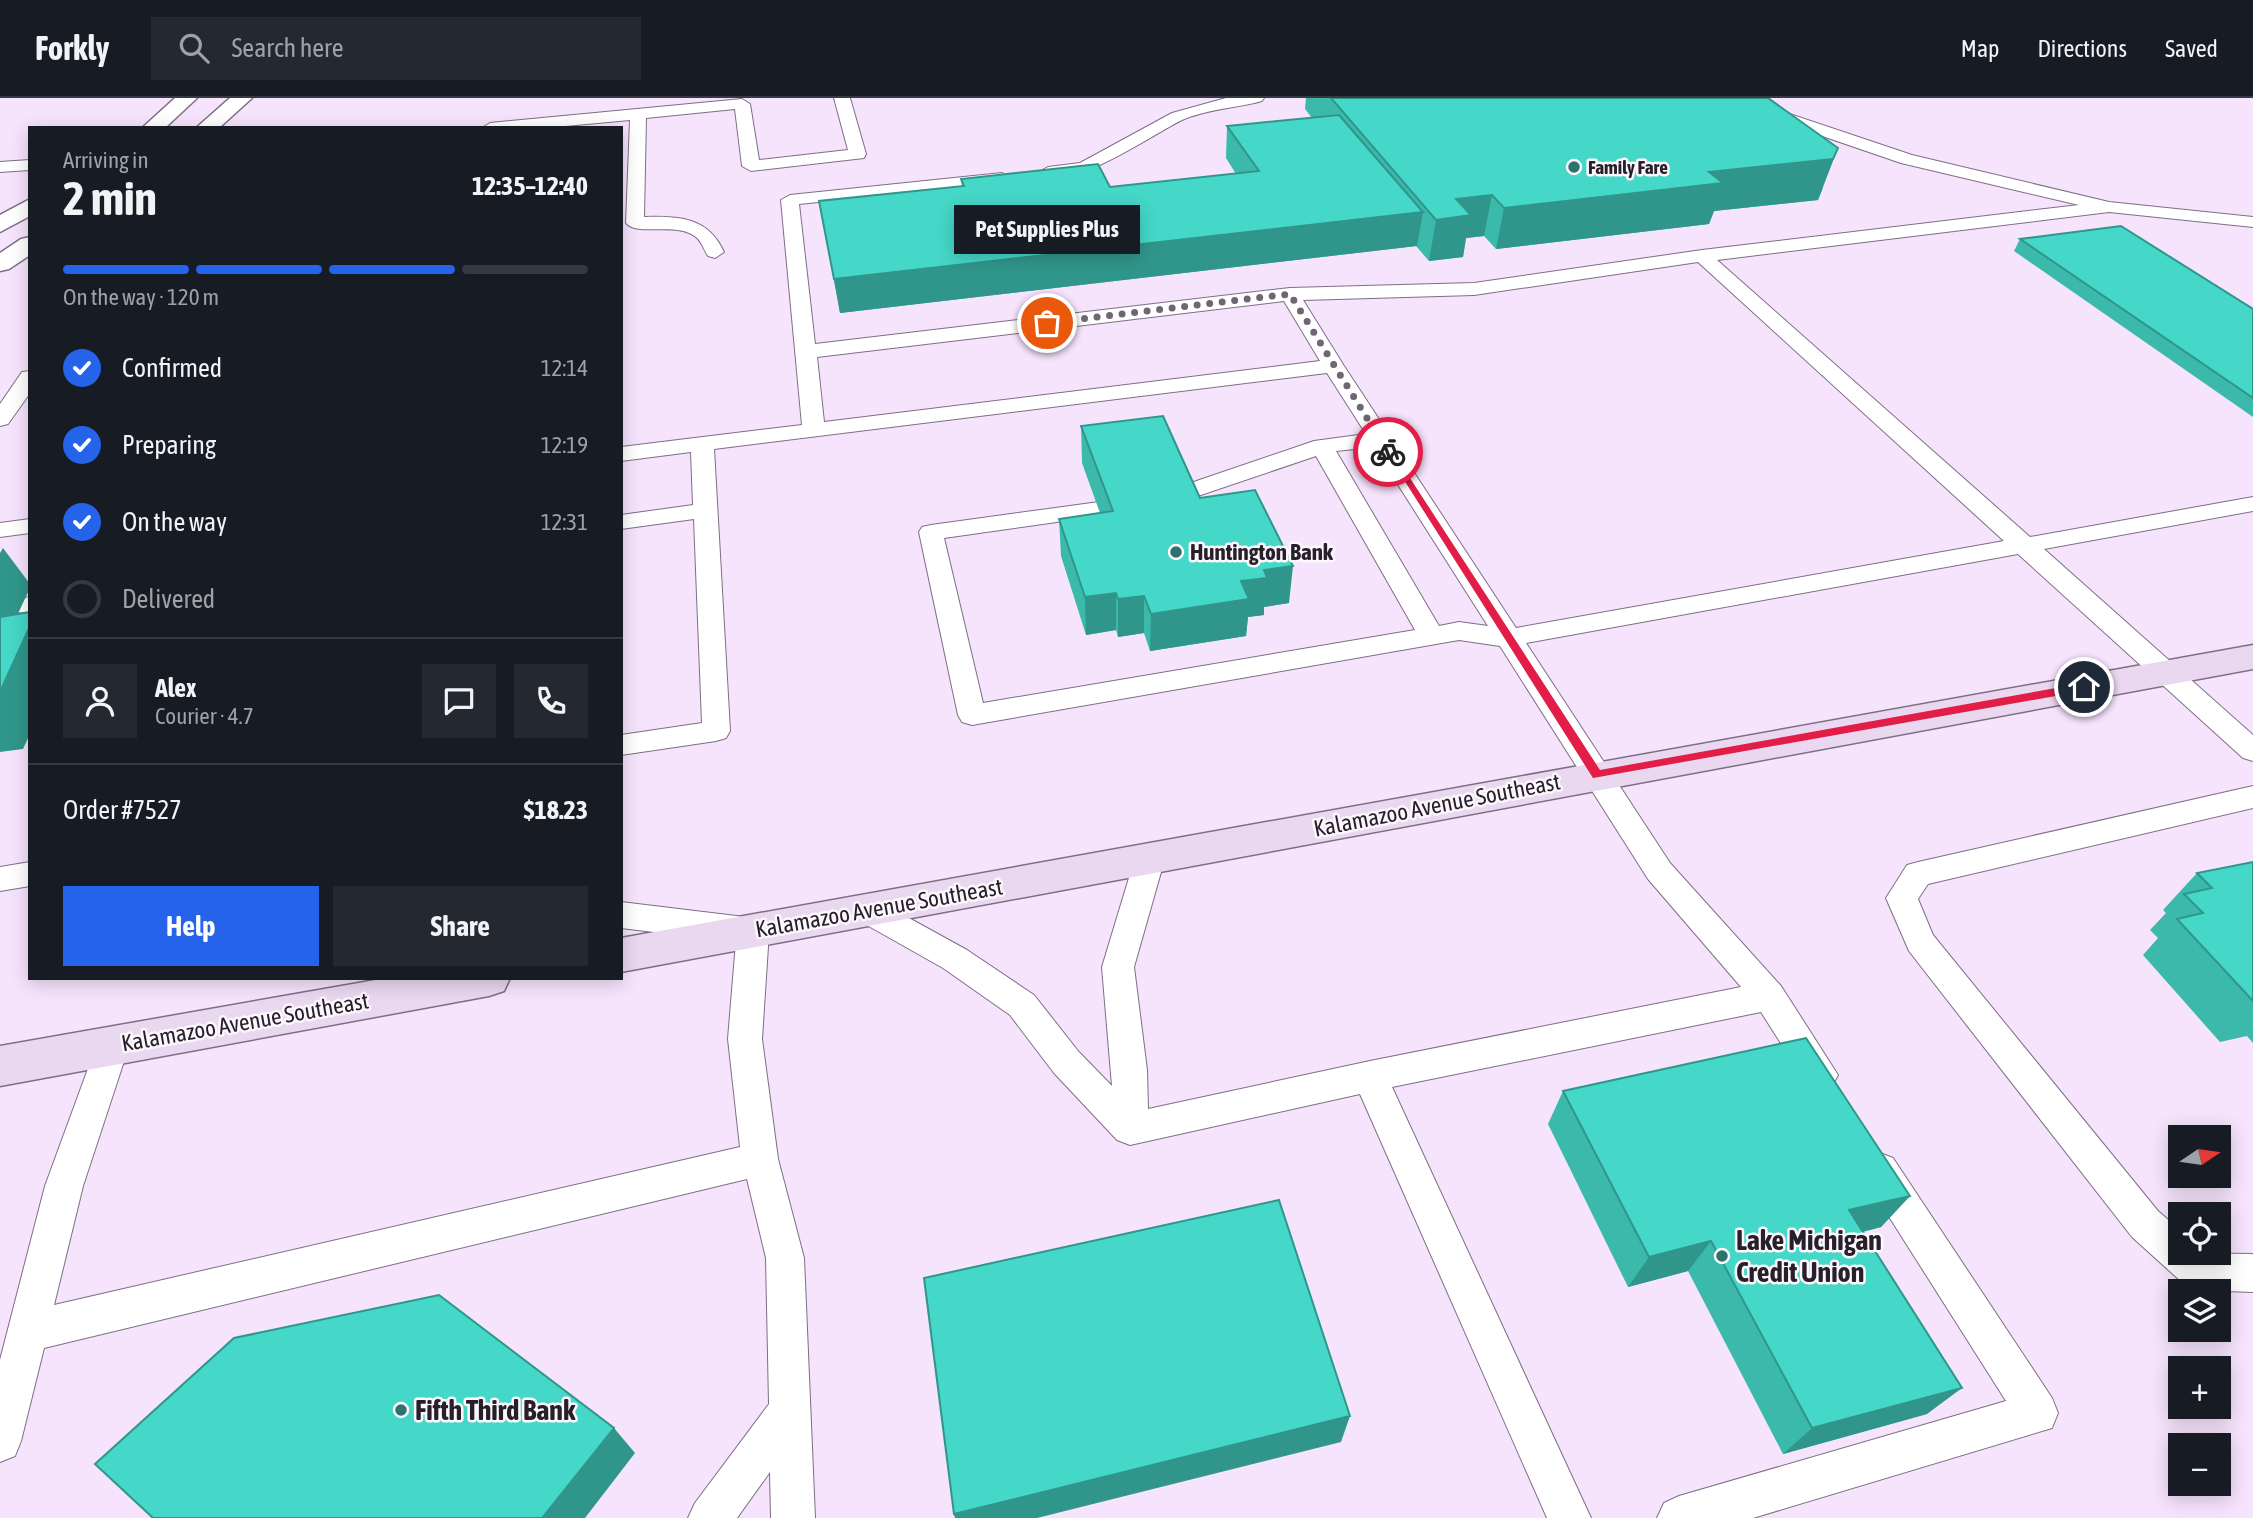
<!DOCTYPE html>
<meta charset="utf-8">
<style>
body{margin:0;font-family:"Asap Condensed",sans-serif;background:#242831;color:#f1f3f6;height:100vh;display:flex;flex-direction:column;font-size:26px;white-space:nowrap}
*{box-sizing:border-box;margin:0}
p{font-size:23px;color:#9ea1a6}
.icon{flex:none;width:38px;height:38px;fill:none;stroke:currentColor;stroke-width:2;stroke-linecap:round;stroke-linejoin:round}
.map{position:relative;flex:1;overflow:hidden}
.details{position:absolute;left:28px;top:28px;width:595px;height:854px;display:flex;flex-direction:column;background:#171b24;border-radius:0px;box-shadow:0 4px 18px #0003}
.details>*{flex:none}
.needle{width:46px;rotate:77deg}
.tools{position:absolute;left:2168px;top:1027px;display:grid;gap:14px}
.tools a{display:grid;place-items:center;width:63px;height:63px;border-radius:0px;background:#171b24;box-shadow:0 4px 18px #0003;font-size:35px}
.pin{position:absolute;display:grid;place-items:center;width:60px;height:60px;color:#fff;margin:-30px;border:4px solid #fff;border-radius:50%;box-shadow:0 2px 7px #0007}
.courier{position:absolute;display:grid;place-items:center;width:70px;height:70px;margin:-35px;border:5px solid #e11d48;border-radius:50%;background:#fff;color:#222;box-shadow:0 2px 9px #0007}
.bubble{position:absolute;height:49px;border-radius:0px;background:#171b24;box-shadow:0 4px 18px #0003;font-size:23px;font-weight:700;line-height:49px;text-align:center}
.overview em{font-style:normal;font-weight:700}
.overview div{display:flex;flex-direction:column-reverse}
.overview{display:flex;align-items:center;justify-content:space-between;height:119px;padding:0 35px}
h1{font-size:46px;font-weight:700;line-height:52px}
.bar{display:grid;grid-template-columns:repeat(4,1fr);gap:10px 7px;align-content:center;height:84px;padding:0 35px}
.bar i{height:9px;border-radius:5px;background:#363941}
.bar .on{background:#2563eb}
.bar p{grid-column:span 4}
.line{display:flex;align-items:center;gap:18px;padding:0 35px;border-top:2px solid #363941}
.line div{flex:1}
.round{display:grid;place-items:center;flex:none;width:74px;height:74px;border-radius:0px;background:#242831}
ol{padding:0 35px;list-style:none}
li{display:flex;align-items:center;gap:21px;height:77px}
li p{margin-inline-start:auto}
li .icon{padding:7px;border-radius:50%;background:#2563eb;color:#fff;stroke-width:4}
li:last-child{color:#9ea1a6}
li i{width:38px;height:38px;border:4px solid #363941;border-radius:50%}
.action{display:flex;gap:14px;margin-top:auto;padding:14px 35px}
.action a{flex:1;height:80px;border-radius:0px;background:#2563eb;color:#fff;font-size:28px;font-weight:700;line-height:80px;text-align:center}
.action a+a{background:#242831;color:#f1f3f6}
header{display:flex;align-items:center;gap:42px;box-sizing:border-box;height:98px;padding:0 35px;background:#171b24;border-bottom:2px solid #363941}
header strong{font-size:33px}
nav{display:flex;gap:38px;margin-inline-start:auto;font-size:24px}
.search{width:490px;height:63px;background:#242831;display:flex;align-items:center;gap:18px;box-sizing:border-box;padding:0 24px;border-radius:0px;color:#9ea1a6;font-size:26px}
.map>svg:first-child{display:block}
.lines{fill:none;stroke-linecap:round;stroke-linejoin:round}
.service-casing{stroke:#7e6e84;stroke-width:2}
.minor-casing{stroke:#7e6e84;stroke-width:3}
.secondary-casing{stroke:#7e6e84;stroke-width:3}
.service{fill:#fff;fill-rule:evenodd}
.minor{fill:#fff;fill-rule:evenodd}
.secondary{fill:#ead8f0;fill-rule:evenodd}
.wall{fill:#3bb9ab}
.shaded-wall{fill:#30968b}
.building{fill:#45d7c7;stroke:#30968b;stroke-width:2}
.route{fill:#e11d48}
.done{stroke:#6f6573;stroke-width:7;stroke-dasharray:0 12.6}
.poi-dot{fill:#2c736b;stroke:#fbf7fc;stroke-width:2.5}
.labels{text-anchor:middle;stroke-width:5;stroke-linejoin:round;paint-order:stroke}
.far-poi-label{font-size:19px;font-weight:bold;fill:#272029;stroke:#fbf7fc;text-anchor:start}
.poi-label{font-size:23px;font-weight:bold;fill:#272029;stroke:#fbf7fc;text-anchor:start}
.street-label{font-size:23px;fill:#272029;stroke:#fbf7fc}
.near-poi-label{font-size:28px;font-weight:bold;fill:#272029;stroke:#fbf7fc;text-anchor:start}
</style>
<header>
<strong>Forkly</strong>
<div class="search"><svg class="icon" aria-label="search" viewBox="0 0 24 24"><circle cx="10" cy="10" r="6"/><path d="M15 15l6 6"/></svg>Search here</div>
<nav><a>Map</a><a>Directions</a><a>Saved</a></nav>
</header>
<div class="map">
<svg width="2253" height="1420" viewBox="0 0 2253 1420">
<rect width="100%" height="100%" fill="#f6e4fd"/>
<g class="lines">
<g class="service-casing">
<g id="service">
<path d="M834,0h16l16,56 -2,4 -113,13 -9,-5 -7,-57 -89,9 -2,99c35,-1 64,0 80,35l-9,6 -7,-2c-4,-6 -6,-14 -12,-19 -20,-16 -58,0 -70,-14l4,-103 -86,8h-62l8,-5 252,-24 8,5 9,56 89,-10z"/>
<path d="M1226,0h38l-2,3c-26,7 -55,8 -80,19 -26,12 -119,78 -143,52l9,-5 32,-4 92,-50z"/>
<path d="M1718,0h24l170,57 197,47 144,15v10l-144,-15 -392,48 313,277 223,-40v14l-209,38 209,186v26l-10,-3 -225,-204 -492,89 144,220 111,123 57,89 -6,11 -12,4 -12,-4 -47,-74 -369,75 199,431h-44l-187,-424 -230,51 -13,-5 -63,-67 -44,-58 -67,-47 -87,-49 -5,-9 5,-9 11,-4 11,4 89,49 67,45 44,56 34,35 -10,-119 33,-109 4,-8 11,-4 11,4 4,8 -31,109 13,103 1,39 222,-48 371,-74 -93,-108 -148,-233 -41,-6 -487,85 -10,-3 -4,-7 -39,-183 3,-5 9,-2 168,-23 8,2 4,5 -4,5 -8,2 -155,22 39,165 432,-73 -99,-174 -127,43h-16l-4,-5 4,-5 141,-48 52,-7 -39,-61 -613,76 16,282 -4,7 -10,3 -95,14v-20l81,-12 -8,-204 -73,10v-14l72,-10 -2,-53 -70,9v-14l181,-22 -21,-225 9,-5 212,-22 9,5 -9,5 -203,21 16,140 475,-56 184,-5 228,-33 377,-45 -178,-42 -181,-62zM1698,164l306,279 -488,87 -172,-262 -41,-66 171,-5zM1284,203l36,60 -496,61 -7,-65zM1374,349l114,179 -29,-4 -20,4 -103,-175z"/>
<polygon points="30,62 30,72 0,74 0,64"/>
<polygon points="30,273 30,295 8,326 0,328 0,306 22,274"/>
<polygon points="30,421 30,435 0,439 0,425"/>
<polygon points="30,499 30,515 12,514 8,508 12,502"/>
<polygon points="2253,688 2253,710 1928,786 1918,801 1933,837 2158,1113 2180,1132 2180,1155 2253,1156 2253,1194 2198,1192 2184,1186 2132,1139 1909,853 1886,800 1907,767 1918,764"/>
<polygon points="30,764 30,788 0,793 0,769"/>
<polygon points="621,804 753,820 764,824 769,833 762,941 778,1061 804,1160 815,1420 771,1420 770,1374 737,1420 688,1420 695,1405 769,1306 766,1160 747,1081 44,1250 21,1343 15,1358 0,1364 0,1262 45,1088 100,938 112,933 124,938 129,948 83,1088 54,1207 740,1049 728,941 736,844 621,830"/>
<polygon points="1880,1055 1893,1060 2052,1300 2058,1315 2052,1330 1753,1420 1657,1420 1664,1405 1679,1398 2006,1303 1867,1084 1862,1072 1867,1060"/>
</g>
</g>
<g class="minor-casing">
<g id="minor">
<polygon points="175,0 197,0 165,30 142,30"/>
<polygon points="230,0 252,0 219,30 196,30"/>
<polygon points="30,101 30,118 0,134 0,117"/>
<polygon points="30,139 30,157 9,171 0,173 0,155 21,141"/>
</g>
</g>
<g class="secondary-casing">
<g id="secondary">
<polygon points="2253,547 2253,571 621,874 621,840"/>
<polygon points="387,880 510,880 504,893 489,898 0,988 0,948"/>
</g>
</g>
<use href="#service" class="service"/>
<use href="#minor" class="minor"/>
<use href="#secondary" class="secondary"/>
</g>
<g class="wall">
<polygon points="1306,0 1768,0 1823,90 1818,102 1714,113 1709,126 1496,151 1484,138 1466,140 1463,159 1429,163 1416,148 840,215 819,103 962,88 961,81 1110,89 1236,76 1226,60 1227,28 1312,20 1305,11"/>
<polygon points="2020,141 2253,211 2253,319 2014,153"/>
<polygon points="1081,328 1200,400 1289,505 1264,509 1264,517 1248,519 1246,538 1150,553 1144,535 1118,539 1116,532 1086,537 1061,458 1059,421 1100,415 1082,365"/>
<polygon points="2253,764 2253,945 2247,938 2220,944 2143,857 2158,840 2150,832 2166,815 2163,812 2197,775"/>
<polygon points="1563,993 1910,1098 1881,1129 1863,1134 1927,1316 1783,1356 1688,1173 1628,1189 1548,1026"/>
</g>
<g class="shaded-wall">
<polygon points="1838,50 1818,102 1714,113 1709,126 1496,151 1504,110 1709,74"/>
<polygon points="1492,97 1484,138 1466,140 1463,159 1429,163 1436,122 1456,101"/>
<polygon points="1423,114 1417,148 840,215 834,181"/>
<polygon points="3,450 30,486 30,490 0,554 0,455"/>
<polygon points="1293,468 1289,505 1264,509 1264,517 1248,519 1246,538 1150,553 1151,516 1241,483 1264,472"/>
<polygon points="1116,495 1116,532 1086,537 1085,499"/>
<polygon points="1144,498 1144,535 1118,539 1118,501"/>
<polygon points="30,528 30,636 23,651 0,654 0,594"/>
<polygon points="1910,1098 1881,1129 1822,1144 1849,1112"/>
<polygon points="1711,1143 1688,1173 1628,1189 1649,1159"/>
<polygon points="1962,1290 1927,1316 1783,1356 1812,1330"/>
<polygon points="1350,1318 1341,1344 1037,1420 955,1420 954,1416"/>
<polygon points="614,1330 635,1355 585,1420 542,1420"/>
</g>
<g class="building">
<polygon points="1331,0 1768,0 1838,50 1833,61 1709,74 1723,85 1504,110 1492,97 1456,101 1471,117 1436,122"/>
<polygon points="1339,17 1423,114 834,181 819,103 964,88 961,81 1098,66 1110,89 1259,73 1227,28"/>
<polygon points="2121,128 2253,211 2253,300 2020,141"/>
<polygon points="1163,318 1200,400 1255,392 1293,468 1264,472 1267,480 1241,483 1249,501 1151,516 1144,498 1118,501 1116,495 1085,499 1059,421 1113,413 1081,328"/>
<polygon points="30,514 30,528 0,594 0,519"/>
<polygon points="2253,764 2253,903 2177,821 2203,815 2184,796 2212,790 2197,775"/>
<polygon points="1806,940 1910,1098 1849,1112 1962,1290 1812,1330 1711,1143 1649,1159 1563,993"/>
<polygon points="1279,1102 1350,1318 954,1416 924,1180"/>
<polygon points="439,1197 614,1330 542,1420 153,1420 95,1366 234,1240"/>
</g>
<polygon class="route" points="1385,352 1393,354 1600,672 2084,585 2089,589 2084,593 1593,680"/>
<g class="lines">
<polyline class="done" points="1047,225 1290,196 1388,354"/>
</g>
<g class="poi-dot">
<circle cx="1574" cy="69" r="7"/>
<circle cx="1176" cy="454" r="7"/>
<circle cx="1722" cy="1158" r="7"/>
<circle cx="401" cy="1312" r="7"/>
</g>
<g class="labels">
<g class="far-poi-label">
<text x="1588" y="76">Family Fare</text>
</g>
<g class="poi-label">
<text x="1190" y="462">Huntington Bank</text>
</g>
<g class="street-label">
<text transform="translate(1437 707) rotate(-11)" y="8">Kalamazoo Avenue Southeast</text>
<text transform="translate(879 810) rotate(-10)" y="8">Kalamazoo Avenue Southeast</text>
<text transform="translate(245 924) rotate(-10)" y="8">Kalamazoo Avenue Southeast</text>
</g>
<g class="near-poi-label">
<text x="1736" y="1152">Lake Michigan<tspan x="1736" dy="32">Credit Union</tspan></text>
<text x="415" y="1322">Fifth Third Bank</text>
</g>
</g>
</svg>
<div class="tools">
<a><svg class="needle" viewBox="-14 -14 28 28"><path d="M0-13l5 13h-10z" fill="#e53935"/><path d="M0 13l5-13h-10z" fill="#9ea1a6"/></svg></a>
<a><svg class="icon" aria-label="locate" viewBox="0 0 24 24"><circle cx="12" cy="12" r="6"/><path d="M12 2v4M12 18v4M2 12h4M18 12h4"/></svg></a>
<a><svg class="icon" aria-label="layers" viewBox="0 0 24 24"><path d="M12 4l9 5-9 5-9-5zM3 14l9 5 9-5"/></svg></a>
<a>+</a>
<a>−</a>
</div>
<div class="pin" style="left:1047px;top:225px;background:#ea580c"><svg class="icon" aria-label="bag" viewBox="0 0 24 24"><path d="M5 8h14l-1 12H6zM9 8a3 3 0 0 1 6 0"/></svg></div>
<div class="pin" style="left:2084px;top:589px;background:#1f2937"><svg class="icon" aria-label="home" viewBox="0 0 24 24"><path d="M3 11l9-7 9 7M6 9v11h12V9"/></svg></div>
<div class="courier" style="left:1388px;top:354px"><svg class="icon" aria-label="bike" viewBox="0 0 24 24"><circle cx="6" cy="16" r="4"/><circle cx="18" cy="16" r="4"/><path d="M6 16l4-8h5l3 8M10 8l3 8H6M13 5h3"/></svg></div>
<div class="bubble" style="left:954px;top:107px;width:186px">Pet Supplies Plus</div>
<section class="details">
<div class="overview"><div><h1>2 min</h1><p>Arriving in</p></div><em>12:35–12:40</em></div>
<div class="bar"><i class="on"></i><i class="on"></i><i class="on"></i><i></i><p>On the way · 120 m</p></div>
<ol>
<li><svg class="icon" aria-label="check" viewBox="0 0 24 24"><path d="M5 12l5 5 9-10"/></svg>Confirmed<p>12:14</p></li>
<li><svg class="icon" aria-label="check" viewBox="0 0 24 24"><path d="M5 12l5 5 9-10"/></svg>Preparing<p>12:19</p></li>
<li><svg class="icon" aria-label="check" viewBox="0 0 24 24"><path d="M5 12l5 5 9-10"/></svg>On the way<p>12:31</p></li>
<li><i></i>Delivered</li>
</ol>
<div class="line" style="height:126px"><a class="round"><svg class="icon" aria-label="person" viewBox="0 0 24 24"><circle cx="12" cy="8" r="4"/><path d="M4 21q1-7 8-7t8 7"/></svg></a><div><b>Alex</b><p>Courier · 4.7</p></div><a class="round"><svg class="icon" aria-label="chat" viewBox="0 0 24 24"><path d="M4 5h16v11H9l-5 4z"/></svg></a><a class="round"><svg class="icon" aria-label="phone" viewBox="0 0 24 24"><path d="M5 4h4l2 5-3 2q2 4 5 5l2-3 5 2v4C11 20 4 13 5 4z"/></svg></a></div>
<div class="line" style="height:91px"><div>Order #7527</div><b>$18.23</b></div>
<div class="action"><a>Help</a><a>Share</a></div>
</section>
</div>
